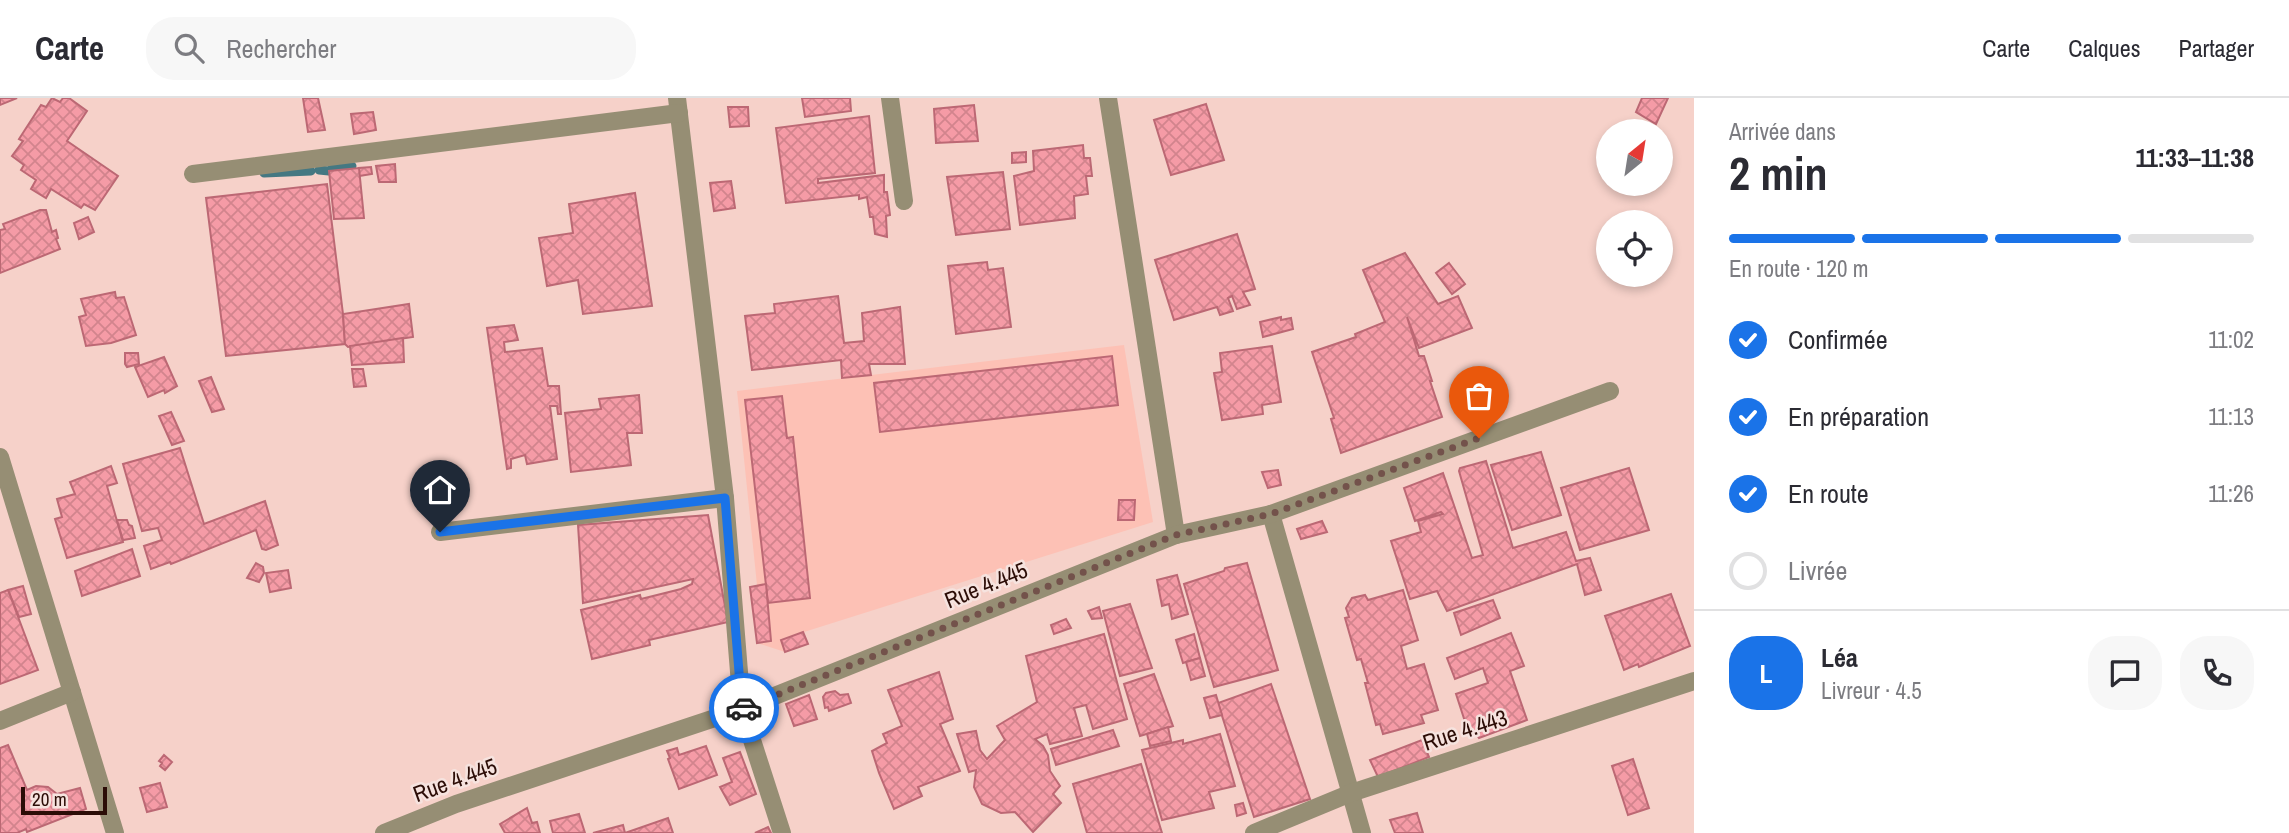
<!DOCTYPE html>
<html lang="fr">
<meta charset="utf-8">
<style>
body{margin:0;font-family:"Archivo Narrow",sans-serif;background:#f7f7f7;color:#2b2b33;height:100vh;display:flex;flex-direction:column;font-size:26px;white-space:nowrap}
*{box-sizing:border-box;margin:0}
p{font-size:23px;color:#7c7c81}
.icon{flex:none;width:38px;height:38px;fill:none;stroke:currentColor;stroke-width:2;stroke-linecap:round;stroke-linejoin:round}
.map{position:relative;flex:1;overflow:hidden}
.side{display:flex;flex-direction:column;background:#fff;width:595px}
.side>*{flex:none}
.needle{width:46px;rotate:30deg}
.buttons{position:absolute;left:1596px;top:21px;display:grid;gap:14px}
.buttons a{display:grid;place-items:center;width:77px;height:77px;border-radius:50%;background:#fff;box-shadow:0 4px 10px #0003;font-size:35px}
.scale{position:absolute;left:21px;bottom:18px;width:86px;box-sizing:border-box;padding-left:7px;border:4px solid #2c0d07;border-top:0;font-size:19px;line-height:24px;white-space:nowrap;color:#2c0d07;-webkit-text-stroke:5px #f6e3df;paint-order:stroke}
.pin{position:absolute;display:grid;place-items:center;width:60px;height:60px;color:#fff;margin:-72px -30px;border-radius:50% 50% 50% 0;rotate:-45deg;box-shadow:0 0 7px #0007}
.pin .icon{rotate:45deg}
.courier{position:absolute;display:grid;place-items:center;width:70px;height:70px;margin:-35px;border:5px solid #1a73e8;border-radius:50%;background:#fff;color:#222;box-shadow:0 2px 9px #0007}
.overview em{font-style:normal;font-weight:800}
.overview div{display:flex;flex-direction:column-reverse}
.overview{display:flex;align-items:center;justify-content:space-between;height:119px;padding:0 35px}
h1{font-size:46px;font-weight:800;line-height:52px}
.bar{display:grid;grid-template-columns:repeat(4,1fr);gap:10px 7px;align-content:center;height:84px;padding:0 35px}
.bar i{height:9px;border-radius:5px;background:#e1e1e2}
.bar .on{background:#1a73e8}
.bar p{grid-column:span 4}
.line{display:flex;align-items:center;gap:18px;padding:0 35px;border-top:2px solid #e1e1e2}
.line div{flex:1}
.round{display:grid;place-items:center;flex:none;width:74px;height:74px;border-radius:28px;background:#f7f7f7}
ol{padding:0 35px;list-style:none}
li{display:flex;align-items:center;gap:21px;height:77px}
li p{margin-inline-start:auto}
li .icon{padding:7px;border-radius:50%;background:#1a73e8;color:#fff;stroke-width:4}
li:last-child{color:#7c7c81}
li i{width:38px;height:38px;border:4px solid #e1e1e2;border-radius:50%}
header{display:flex;align-items:center;gap:42px;box-sizing:border-box;height:98px;padding:0 35px;background:#fff;border-bottom:2px solid #e1e1e2}
header strong{font-size:33px}
nav{display:flex;gap:38px;margin-inline-start:auto;font-size:24px}
.search{width:490px;height:63px;background:#f7f7f7;display:flex;align-items:center;gap:18px;box-sizing:border-box;padding:0 24px;border-radius:28px;color:#7c7c81;font-size:26px}
main{display:flex;flex:1;min-height:0}
.map>svg:first-child{display:block}
.built{fill:#fdc1b5}
.lines{fill:none;stroke-linecap:round;stroke-linejoin:round}
.stream{stroke:#457882;stroke-width:9}
.building{fill:url(#building-cross-hatch);stroke:#bc6874;stroke-width:2}
.minor{stroke:#968e74;stroke-width:18}
.done{stroke:#73524b;stroke-width:7;stroke-dasharray:0 12.6}
.route{stroke:#1a73e8;stroke-width:9}
.labels{text-anchor:middle;stroke-width:5;stroke-linejoin:round;paint-order:stroke}
.street-label{font-size:23px;fill:#2c0d07;stroke:#f6e3df}
</style>
<header>
<strong>Carte</strong>
<div class="search"><svg class="icon" aria-label="search" viewBox="0 0 24 24"><circle cx="10" cy="10" r="6"/><path d="M15 15l6 6"/></svg>Rechercher</div>
<nav><a>Carte</a><a>Calques</a><a>Partager</a></nav>
</header>
<main>
<div class="map">
<svg width="1694" height="735" viewBox="0 0 1694 735">
<defs>
<pattern id="building-cross-hatch" width="8" height="8" patternUnits="userSpaceOnUse" patternTransform="scale(1.75)"><rect width="8" height="8" fill="#f59ba6"/><path d="M0 0l8 8M0 8l8-8" fill="none" stroke="#d2848d"/></pattern>
</defs>
<rect width="100%" height="100%" fill="#f6d1c9"/>
<polygon class="built" points="1124,247 1153,424 804,534 808,546 785,554 757,545 750,489 757,487 737,293"/>
<g class="lines">
<g class="stream">
<polyline points="319,72 329,73 332,71 352,68"/>
<polyline points="264,75 311,73"/>
</g>
</g>
<g class="building">
<polygon points="0,0 17,0 0,7"/>
<polygon points="52,0 60,4 63,0 69,0 87,13 67,43 118,78 95,112 84,106 81,110 51,91 46,100 31,91 36,82 21,72 24,67 12,58 23,43 19,41 41,7 46,9"/>
<polygon points="303,0 318,0 325,32 308,34"/>
<polygon points="802,0 850,0 851,13 805,19"/>
<polygon points="1642,0 1668,0 1656,26 1636,14"/>
<polygon points="1206,6 1224,62 1171,77 1154,22"/>
<polygon points="974,7 978,43 936,45 934,11"/>
<polygon points="728,9 748,9 749,28 730,29"/>
<polygon points="373,14 376,32 354,36 351,16"/>
<polygon points="869,18 875,75 818,81 818,85 884,77 884,94 887,94 890,117 886,118 887,139 875,136 873,119 870,119 867,99 859,101 859,97 786,105 776,30"/>
<polygon points="1083,47 1084,60 1090,60 1092,78 1086,78 1088,96 1074,98 1075,120 1020,127 1014,78 1034,73 1033,53"/>
<polygon points="1026,54 1026,64 1012,65 1012,55"/>
<polygon points="395,66 396,84 379,84 376,68"/>
<polygon points="371,69 372,76 359,78 359,70"/>
<polygon points="359,70 364,120 334,121 329,73"/>
<polygon points="1003,74 1010,131 956,137 947,79"/>
<polygon points="731,83 735,110 714,113 710,85"/>
<polygon points="327,86 343,216 345,246 226,258 206,100"/>
<polygon points="635,95 652,208 583,216 578,182 547,188 539,140 573,135 569,106"/>
<polygon points="40,112 46,112 52,134 56,132 58,140 56,141 60,151 0,175 0,132 5,131 3,126"/>
<polygon points="88,119 94,134 79,141 74,125"/>
<polygon points="1237,136 1255,191 1243,194 1250,207 1237,211 1232,198 1228,200 1233,213 1220,217 1217,209 1174,222 1155,162"/>
<polygon points="1405,155 1438,206 1458,198 1472,230 1419,250 1407,219 1419,258 1424,258 1432,283 1430,283 1442,319 1341,355 1331,321 1334,320 1312,254 1356,239 1355,236 1385,224 1363,172"/>
<polygon points="987,164 988,172 1003,170 1011,229 956,236 948,168"/>
<polygon points="1449,165 1465,186 1452,196 1436,175"/>
<polygon points="115,194 116,200 124,199 136,237 111,245 86,248 79,219 86,217 81,201"/>
<polygon points="838,198 844,245 864,243 862,215 900,209 905,266 869,266 871,277 842,280 841,262 752,272 745,218 775,215 774,206"/>
<polygon points="409,206 413,239 348,249 345,246 343,216"/>
<polygon points="1281,219 1281,222 1291,220 1293,231 1263,239 1260,224"/>
<polygon points="514,227 518,242 504,244 505,254 542,250 548,288 559,288 561,316 558,316 557,308 550,308 557,361 527,366 525,357 511,361 511,370 507,371 487,230"/>
<polygon points="403,240 404,264 352,267 350,248"/>
<polygon points="1272,248 1281,304 1262,307 1263,316 1222,322 1214,275 1222,274 1220,255"/>
<polygon points="125,255 138,255 139,266 127,269 125,266"/>
<polygon points="1112,258 1118,307 880,334 874,285"/>
<polygon points="164,259 177,288 165,295 164,292 148,299 135,269"/>
<polygon points="352,271 363,271 366,288 354,289"/>
<polygon points="211,279 224,311 212,314 199,283"/>
<polygon points="639,297 642,335 627,335 631,367 571,374 565,315 601,311 599,301"/>
<polygon points="782,298 787,340 793,339 810,500 768,505 745,302"/>
<polygon points="171,314 184,343 172,347 159,318"/>
<polygon points="180,350 204,426 265,403 278,447 266,452 262,451 256,432 171,466 170,464 151,471 144,448 162,442 158,430 142,433 123,366"/>
<polygon points="1541,354 1561,417 1512,432 1491,367"/>
<polygon points="1486,363 1513,450 1566,434 1576,463 1590,460 1601,492 1585,497 1577,466 1447,513 1437,493 1410,501 1391,443 1421,434 1418,423 1443,416 1441,414 1415,423 1404,390 1443,375 1472,460 1483,457 1459,373 1460,370"/>
<polygon points="111,368 117,385 107,388 123,444 67,460 55,421 62,419 57,401 75,396 70,384"/>
<polygon points="1629,370 1649,432 1580,452 1561,390"/>
<polygon points="1278,372 1281,387 1268,390 1262,374"/>
<polygon points="1119,402 1135,402 1134,422 1118,422"/>
<polygon points="708,417 728,524 649,542 650,547 592,561 581,512 640,497 641,501 681,491 692,486 693,481 583,505 578,427"/>
<polygon points="117,422 127,422 129,427 132,428 135,440 123,442"/>
<polygon points="1322,423 1327,434 1301,441 1297,431"/>
<polygon points="132,451 140,478 82,498 75,473"/>
<polygon points="256,465 263,469 264,475 259,484 247,480"/>
<polygon points="1247,465 1278,572 1214,589 1184,486 1224,473 1225,470"/>
<polygon points="288,472 291,490 270,494 266,475"/>
<polygon points="1177,477 1188,516 1172,521 1169,506 1162,508 1157,482"/>
<polygon points="766,486 771,543 757,545 750,489"/>
<polygon points="23,488 31,516 19,519 8,492"/>
<polygon points="8,492 38,572 0,586 0,495"/>
<polygon points="1403,492 1418,542 1401,548 1407,571 1424,566 1438,612 1421,617 1424,625 1383,636 1380,626 1376,627 1365,585 1368,585 1361,561 1357,562 1345,520 1349,519 1346,510 1352,500 1365,497 1368,502"/>
<polygon points="1671,496 1690,548 1639,569 1638,566 1624,572 1605,518"/>
<polygon points="1493,502 1500,520 1461,537 1454,515"/>
<polygon points="1130,506 1152,570 1120,578 1103,513"/>
<polygon points="1099,509 1102,520 1092,521 1088,513"/>
<polygon points="1066,521 1071,530 1054,536 1051,527"/>
<polygon points="803,534 808,546 785,554 781,542"/>
<polygon points="1511,535 1524,568 1510,573 1527,622 1479,640 1477,637 1470,639 1456,596 1488,585 1483,570 1455,581 1447,560"/>
<polygon points="1104,536 1127,621 1093,631 1086,607 1074,610 1082,638 1050,646 1047,636 1035,641 1043,648 1048,657 1050,673 1060,688 1053,696 1061,705 1033,734 1015,714 1001,715 982,706 974,689 976,672 969,674 957,636 976,633 980,652 987,661 1005,642 997,628 1037,604 1026,558"/>
<polygon points="1194,536 1200,560 1183,565 1176,542"/>
<polygon points="1200,560 1205,578 1191,582 1186,564"/>
<polygon points="939,574 953,621 940,626 960,673 918,689 922,698 894,711 879,675 872,653 887,645 883,636 902,628 888,592"/>
<polygon points="1154,576 1173,628 1140,638 1124,586"/>
<polygon points="1271,586 1310,701 1254,719 1218,605"/>
<polygon points="835,593 840,597 848,596 851,605 829,613 828,609 825,610 823,599 826,595"/>
<polygon points="809,597 817,621 794,628 786,606"/>
<polygon points="1216,597 1222,617 1210,620 1204,600"/>
<polygon points="1168,629 1171,643 1150,648 1147,636"/>
<polygon points="1113,632 1119,648 1056,667 1051,651"/>
<polygon points="1220,636 1235,688 1209,694 1214,710 1162,722 1142,652 1183,642 1183,646"/>
<polygon points="1422,642 1429,659 1378,679 1370,662"/>
<polygon points="8,647 27,692 36,688 48,689 57,696 80,690 86,711 27,734 26,731 17,735 0,735 0,650"/>
<polygon points="706,648 717,677 679,691 668,661 670,660 667,653 677,650 679,657"/>
<polygon points="740,654 756,696 730,707 720,689 732,684 723,660"/>
<polygon points="164,657 172,664 165,672 160,668 162,665 159,663"/>
<polygon points="1633,661 1649,710 1628,717 1612,668"/>
<polygon points="1141,666 1162,735 1087,735 1073,686"/>
<polygon points="160,685 167,709 147,714 140,690"/>
<polygon points="1243,705 1246,715 1237,718 1235,707"/>
<polygon points="527,710 532,725 537,724 540,735 505,735 500,726"/>
<polygon points="1417,715 1423,735 1395,735 1390,722"/>
<polygon points="579,716 585,735 553,735 550,723"/>
<polygon points="668,720 673,735 593,735 623,727 625,735"/>
<polygon points="768,729 771,735 755,735"/>
</g>
<g class="lines">
<g class="minor">
<polyline points="677,0 725,400 742,611 782,735"/>
<polyline points="890,0 904,103"/>
<polyline points="1108,0 1176,437"/>
<polyline points="193,76 679,15"/>
<polyline points="0,359 115,735"/>
<polyline points="1271,416 1362,735"/>
<polyline points="440,434 725,400"/>
<polyline points="0,623 72,594"/>
<polyline points="384,735 456,706 742,611 1176,437 1271,416 1610,293"/>
<polyline points="1254,735 1351,695 1694,583"/>
</g>
</g>
<g class="lines">
<polyline class="done" points="744,610 1176,437 1271,416 1479,340"/>
<polyline class="route" points="440,434 725,400 742,611 744,610"/>
</g>
<g class="labels">
<g class="street-label">
<text transform="translate(986 487) rotate(-22)" y="8">Rue 4.445</text>
<text transform="translate(1465 632) rotate(-18)" y="8">Rue 4.443</text>
<text transform="translate(455 682) rotate(-20)" y="8">Rue 4.445</text>
</g>
</g>
</svg>
<div class="buttons">
<a><svg class="needle" viewBox="-14 -14 28 28"><path d="M0-13l5 13h-10z" fill="#e53935"/><path d="M0 13l5-13h-10z" fill="#7c7c81"/></svg></a>
<a><svg class="icon" aria-label="locate" viewBox="0 0 24 24"><circle cx="12" cy="12" r="6"/><path d="M12 2v4M12 18v4M2 12h4M18 12h4"/></svg></a>
</div>
<div class="scale">20 m</div>
<div class="pin" style="left:1479px;top:340px;background:#ea580c"><svg class="icon" aria-label="bag" viewBox="0 0 24 24"><path d="M5 8h14l-1 12H6zM9 8a3 3 0 0 1 6 0"/></svg></div>
<div class="pin" style="left:440px;top:434px;background:#1f2937"><svg class="icon" aria-label="home" viewBox="0 0 24 24"><path d="M3 11l9-7 9 7M6 9v11h12V9"/></svg></div>
<div class="courier" style="left:744px;top:610px"><svg class="icon" aria-label="car" viewBox="0 0 24 24"><path d="M5 17H2v-5l4-1 3-4h7l3 4 3 1v5h-3M9 17h6M6 11h13"/><circle cx="7" cy="17" r="2"/><circle cx="17" cy="17" r="2"/></svg></div>
</div>
<section class="side">
<div class="overview"><div><h1>2 min</h1><p>Arrivée dans</p></div><em>11:33–11:38</em></div>
<div class="bar"><i class="on"></i><i class="on"></i><i class="on"></i><i></i><p>En route · 120 m</p></div>
<ol>
<li><svg class="icon" aria-label="check" viewBox="0 0 24 24"><path d="M5 12l5 5 9-10"/></svg>Confirmée<p>11:02</p></li>
<li><svg class="icon" aria-label="check" viewBox="0 0 24 24"><path d="M5 12l5 5 9-10"/></svg>En préparation<p>11:13</p></li>
<li><svg class="icon" aria-label="check" viewBox="0 0 24 24"><path d="M5 12l5 5 9-10"/></svg>En route<p>11:26</p></li>
<li><i></i>Livrée</li>
</ol>
<div class="line" style="height:126px"><b class="round" style="background:#1a73e8;color:#fff">L</b><div><b>Léa</b><p>Livreur · 4.5</p></div><a class="round"><svg class="icon" aria-label="chat" viewBox="0 0 24 24"><path d="M4 5h16v11H9l-5 4z"/></svg></a><a class="round"><svg class="icon" aria-label="phone" viewBox="0 0 24 24"><path d="M5 4h4l2 5-3 2q2 4 5 5l2-3 5 2v4C11 20 4 13 5 4z"/></svg></a></div>
</section>
</main>
